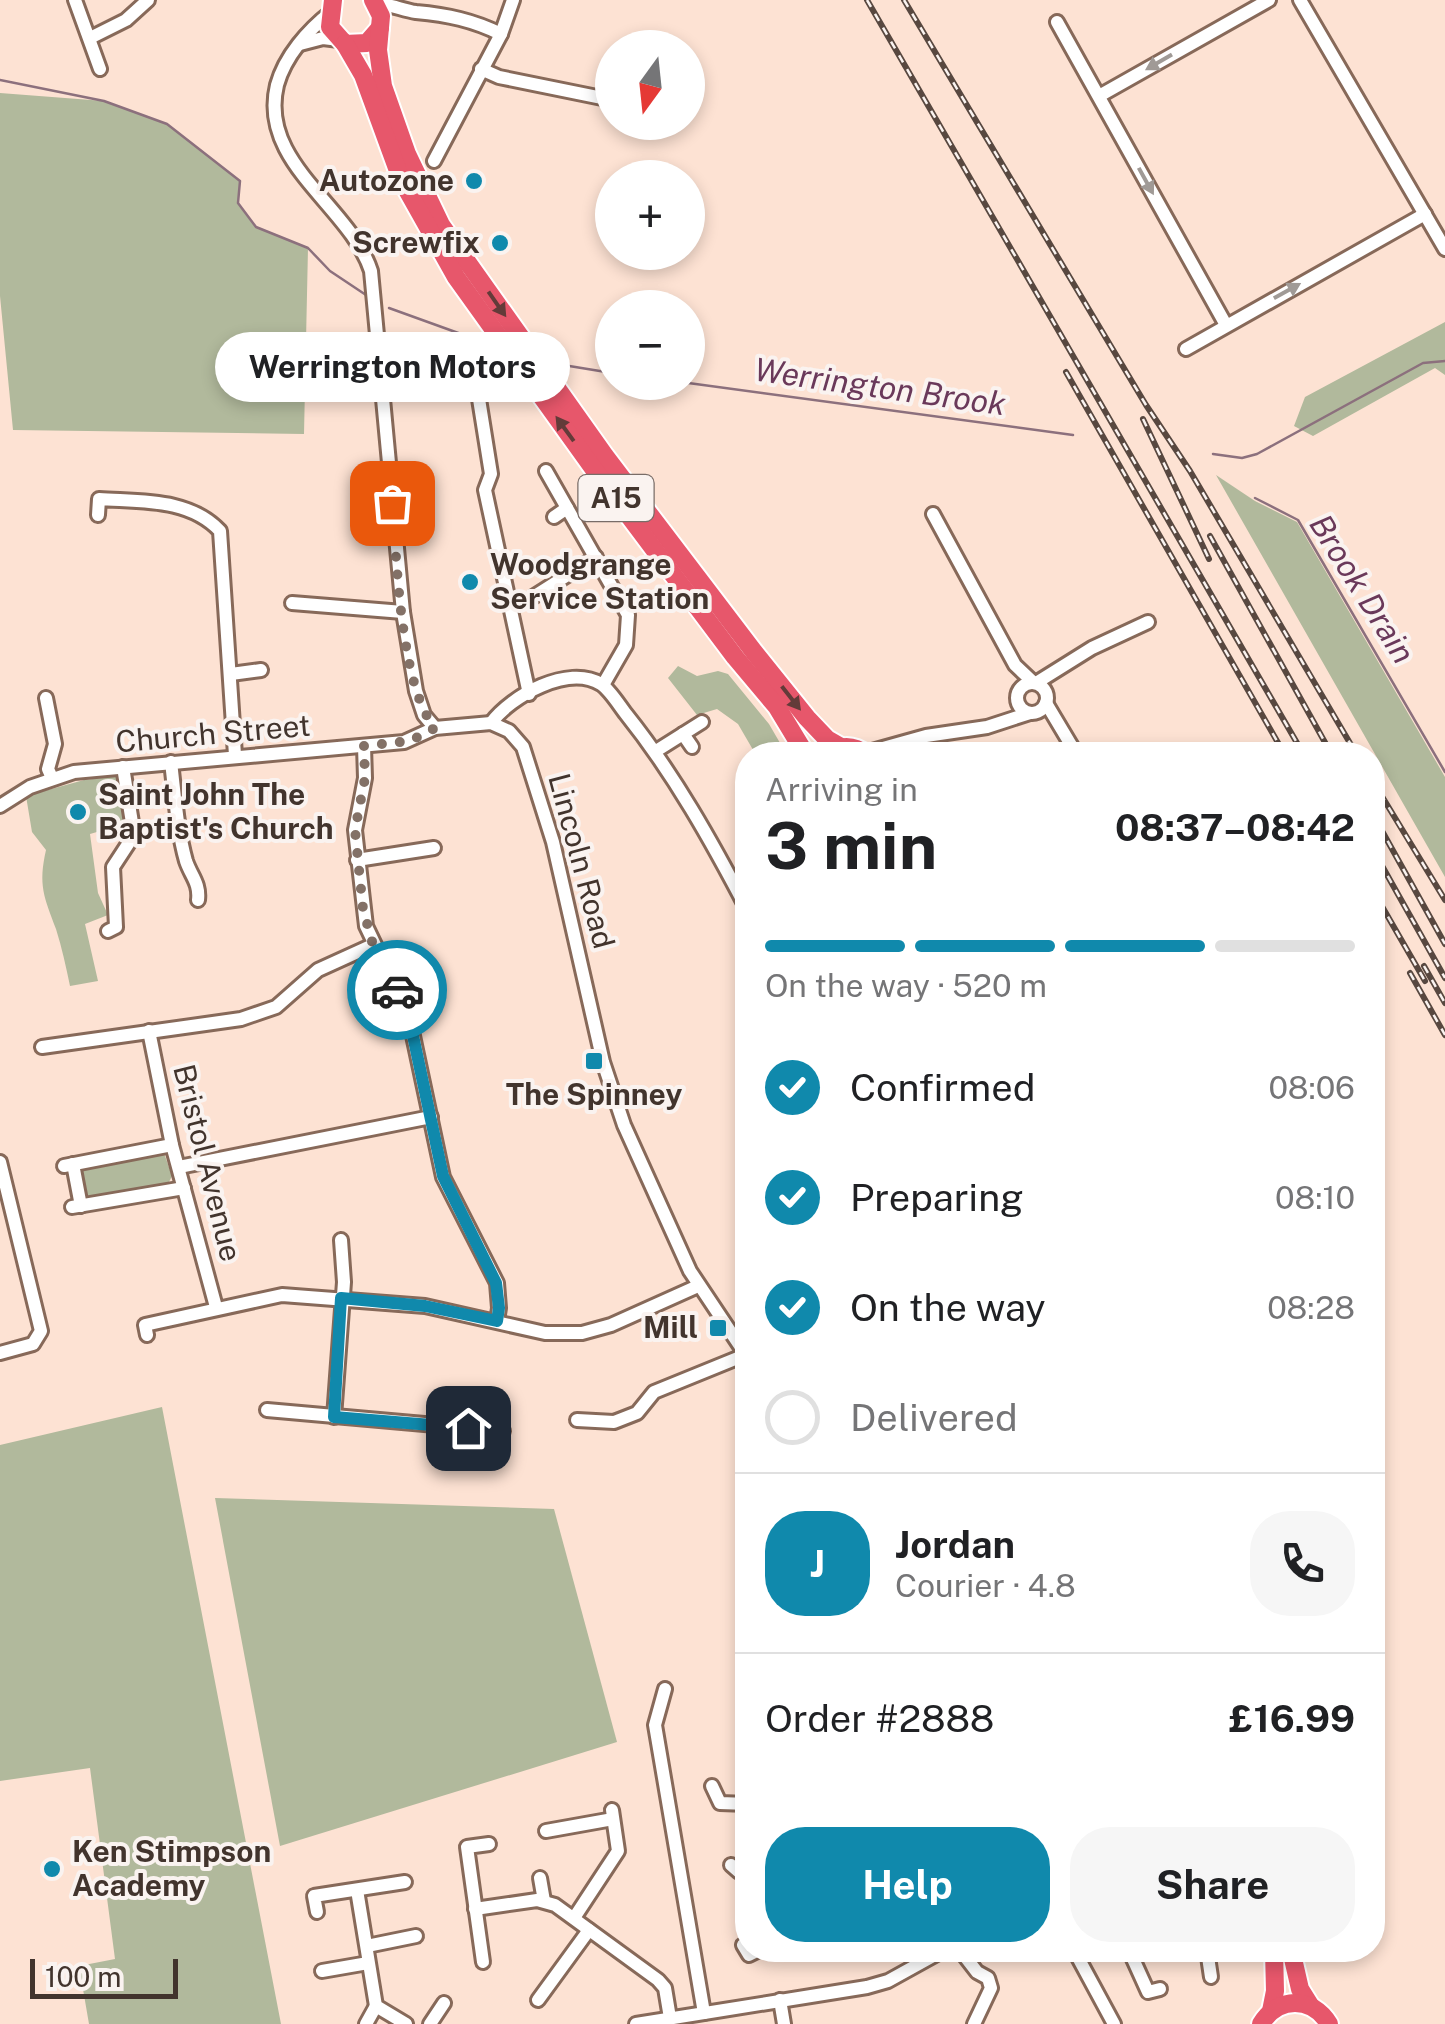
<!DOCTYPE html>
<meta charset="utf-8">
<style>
body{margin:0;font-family:"Public Sans",sans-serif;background:#f6f6f6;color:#202124;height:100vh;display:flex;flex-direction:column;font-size:38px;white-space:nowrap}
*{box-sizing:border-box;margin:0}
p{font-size:32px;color:#757577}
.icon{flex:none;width:55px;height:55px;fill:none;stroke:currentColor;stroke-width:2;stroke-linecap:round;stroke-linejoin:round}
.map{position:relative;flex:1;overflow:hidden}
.panel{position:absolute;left:735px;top:742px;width:650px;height:1220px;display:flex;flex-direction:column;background:#fff;border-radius:40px;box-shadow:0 5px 15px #0003}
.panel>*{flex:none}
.needle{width:65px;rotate:195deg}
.buttons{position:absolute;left:595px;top:30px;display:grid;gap:20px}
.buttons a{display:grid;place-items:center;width:110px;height:110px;border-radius:50%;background:#fff;box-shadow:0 5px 15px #0003;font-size:50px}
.scale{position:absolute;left:30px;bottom:25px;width:148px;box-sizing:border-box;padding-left:10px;border:5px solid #42342d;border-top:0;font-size:28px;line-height:35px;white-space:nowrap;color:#42342d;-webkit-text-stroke:8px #faf3f0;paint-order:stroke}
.pin{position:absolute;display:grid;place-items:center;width:85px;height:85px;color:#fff;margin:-42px;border-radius:20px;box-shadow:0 5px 15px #0006}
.courier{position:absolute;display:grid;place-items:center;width:100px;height:100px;margin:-50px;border:8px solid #1089ac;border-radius:50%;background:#fff;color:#222;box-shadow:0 2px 12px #0007}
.bubble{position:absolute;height:70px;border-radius:35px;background:#fff;box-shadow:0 5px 15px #0003;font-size:32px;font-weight:700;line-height:70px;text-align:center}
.summary em{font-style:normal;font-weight:700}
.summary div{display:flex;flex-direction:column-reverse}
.summary{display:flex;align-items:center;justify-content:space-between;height:170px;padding:0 30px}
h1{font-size:65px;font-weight:700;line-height:75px}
.bar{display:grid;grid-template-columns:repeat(4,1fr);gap:15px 10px;align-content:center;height:120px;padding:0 30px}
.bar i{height:12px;border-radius:8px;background:#e0e0e0}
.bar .on{background:#1089ac}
.bar p{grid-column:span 4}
.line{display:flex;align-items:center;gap:25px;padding:0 30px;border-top:2px solid #e0e0e0}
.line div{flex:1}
.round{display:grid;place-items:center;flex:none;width:105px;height:105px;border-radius:40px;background:#f6f6f6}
ol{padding:0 30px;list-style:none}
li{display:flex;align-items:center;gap:30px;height:110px}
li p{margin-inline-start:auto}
li .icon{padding:10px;border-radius:50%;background:#1089ac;color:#fff;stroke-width:4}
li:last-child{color:#757577}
li i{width:55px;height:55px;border:5px solid #e0e0e0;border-radius:50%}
.cta{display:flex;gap:20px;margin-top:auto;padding:20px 30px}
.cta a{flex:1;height:115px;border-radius:40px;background:#1089ac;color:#fff;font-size:40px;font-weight:700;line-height:115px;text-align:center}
.cta a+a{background:#f6f6f6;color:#202124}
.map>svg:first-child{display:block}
.green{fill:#b1b99c}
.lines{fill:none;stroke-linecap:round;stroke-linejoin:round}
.stream{stroke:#8c707d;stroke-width:2.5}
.minor-casing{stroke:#876959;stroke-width:18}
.highway-casing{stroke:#fff;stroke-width:22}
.minor{stroke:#fff;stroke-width:12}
.highway{stroke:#e7576b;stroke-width:18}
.rail-casing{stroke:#584840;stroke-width:6}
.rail{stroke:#faf3f0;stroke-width:2.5;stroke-dasharray:8;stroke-linecap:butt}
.oneway{fill:#a09a96}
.oneway2{fill:#633b39}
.done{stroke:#837167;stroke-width:10;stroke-dasharray:0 18}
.route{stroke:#1089ac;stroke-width:12}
.poi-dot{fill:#1089ac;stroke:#faf3f0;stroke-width:4}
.labels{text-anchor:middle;stroke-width:8;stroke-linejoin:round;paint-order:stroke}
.shield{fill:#faf3f0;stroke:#796d68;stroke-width:2.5}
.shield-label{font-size:28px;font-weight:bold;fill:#42342d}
.poi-label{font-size:30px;font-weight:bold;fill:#42342d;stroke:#faf3f0;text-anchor:end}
.street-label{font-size:30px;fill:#42342d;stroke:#faf3f0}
.water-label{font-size:32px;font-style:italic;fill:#6a395a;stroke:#faf3f0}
</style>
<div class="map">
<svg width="1445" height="2024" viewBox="0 0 1445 2024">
<rect width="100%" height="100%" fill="#fde2d3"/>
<g class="green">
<polygon points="0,93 104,101 167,124 240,181 238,203 256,227 308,248 304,434 13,430 0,296"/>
<polygon points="1445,322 1445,375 1435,368 1313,436 1294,426 1305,397"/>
<polygon points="1216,475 1255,501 1297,522 1445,777 1445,877"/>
<polygon points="678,666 697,676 718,671 728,674 769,724 787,755 756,755 738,724 717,709 697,715 668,678"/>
<path d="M118,776l10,47 -38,11 8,59 10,22 -23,9 13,57 -28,5c-4,-19 -8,-38 -14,-57 -12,-32 -18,-44 -10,-79l-14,-18 -6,-36 58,-16z"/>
<polygon points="164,1153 172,1176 167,1186 93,1201 86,1198 80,1173 82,1168"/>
<polygon points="162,1407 281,2024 89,2024 79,1966 115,1959 90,1768 0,1781 0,1445"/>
<polygon points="215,1498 554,1509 617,1742 280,1846"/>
</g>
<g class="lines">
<g class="stream">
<polyline points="0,80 104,101 167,124 240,181 238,203 256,227 308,248 330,271 366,295"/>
<polyline points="389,308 486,343"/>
<polyline points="557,364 612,373"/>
<polyline points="681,382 1073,435"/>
<polyline points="1213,454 1242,458 1257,454 1423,363 1445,361"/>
<polyline points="1255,498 1298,520 1445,772"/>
</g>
<g class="minor-casing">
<g id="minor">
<polyline points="75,0 100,69"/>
<polyline points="1300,0 1445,249"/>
<path d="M377,4c14,0 25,6 39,8 32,3 56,8 85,22"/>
<path d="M331,12c-23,18 -46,44 -54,73 -19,78 73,121 94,186l32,341 13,79 8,24 11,13"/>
<polyline points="1057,22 1226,325"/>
<polyline points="90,38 126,20 148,0"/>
<polyline points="300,44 323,38 339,40"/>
<polyline points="481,69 499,77 612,100"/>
<polyline points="1099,96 1269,0"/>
<polyline points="434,161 501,34 513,0"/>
<polyline points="1186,349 1425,214"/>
<polyline points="475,374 491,474 485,490 529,694"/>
<polyline points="546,471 628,615 626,645 603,685"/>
<polyline points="933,514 1015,665 1033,682"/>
<path d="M98,515l1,-16c42,3 90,-1 121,32l15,224"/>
<polyline points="554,517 567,508"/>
<polyline points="533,597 596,557"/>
<polyline points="292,603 403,612"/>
<polyline points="231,674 261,670"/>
<circle cx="1032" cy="698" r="15"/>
<polyline points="1036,683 1092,648 1148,622"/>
<polyline points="46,698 55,744 48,769 52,778"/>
<polyline points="1046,703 1077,755"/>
<path d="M491,723c20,-27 77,-59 110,-39 9,6 18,21 25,30 48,60 86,128 122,197"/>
<polyline points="683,734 692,747"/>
<polyline points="364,746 365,778 355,830 366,926 397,991 412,1031 443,1177 497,1283 499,1308 497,1321"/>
<polyline points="656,751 702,722"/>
<polyline points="865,753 926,736 987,727 1030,713"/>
<path d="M171,762c4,33 6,67 15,99 5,15 14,22 12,39"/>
<polyline points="0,806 30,787 74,772 404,742 435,728 491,723 509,731 523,747 553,842 603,1062 624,1125 690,1271 748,1358"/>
<polyline points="357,860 434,848"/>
<polyline points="108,931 116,927 113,867 134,835 123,767"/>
<polyline points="149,1031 172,1145 216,1307"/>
<polyline points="42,1047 241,1019 276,1007 318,970 373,945"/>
<polyline points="0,1162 41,1331 33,1344 0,1353"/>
<polyline points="73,1164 81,1206"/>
<polyline points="64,1166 172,1145"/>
<polyline points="179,1167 431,1117"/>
<polyline points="72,1207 184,1188"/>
<polyline points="147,1335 145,1325 282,1295 425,1306 545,1333 582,1333 611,1325 698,1286"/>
<polyline points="267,1410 503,1431"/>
<polyline points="334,1417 344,1282 341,1240"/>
<polyline points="577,1420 614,1422 637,1413 654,1392 745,1355"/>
<polyline points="665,1689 655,1725 704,2013"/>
<polyline points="712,1786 720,1803 748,1804"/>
<polyline points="546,1831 613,1819"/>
<polyline points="731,1865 739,1872 748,1868"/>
<polyline points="540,1878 544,1901"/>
<polyline points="357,1890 376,2006 406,2024"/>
<polyline points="475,1909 537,1900 555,1905 658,1980 665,1988 670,2018"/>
<polyline points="317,1912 314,1896 405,1882"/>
<polyline points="574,1918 618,1851 612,1810"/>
<polyline points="743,1945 749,1955 759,1950"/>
<polyline points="367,1946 416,1936"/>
<polyline points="960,1950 977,1972 988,1978 991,1988 974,2024"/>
<polyline points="1074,1950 1114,2024"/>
<polyline points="1129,1950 1148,1992 1160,1989"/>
<polyline points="1207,1950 1211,1977"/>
<polyline points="483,1962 467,1847 489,1844"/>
<polyline points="322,1971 368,1963"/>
<polyline points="538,2000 589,1930"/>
<polyline points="780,2000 784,2024"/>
<polyline points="366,2024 376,2006"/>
<polyline points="430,2024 444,2003"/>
<polyline points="636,2024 867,1987 888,1981 944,1950"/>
</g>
</g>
<g class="highway-casing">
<g id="highway">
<polyline points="333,0 330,27 345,44 367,43 380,28"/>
<polyline points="373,0 381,16 378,50 383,86 407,154 441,225 605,456 754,652 807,718 827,739 841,747"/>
<polyline points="345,44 363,75 401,179 456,277 593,468 735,657 777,707 806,755"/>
<path d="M825,755c14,-10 28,-11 42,0"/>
<polyline points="1291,1950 1300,1989 1310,2005"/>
<polyline points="1271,2011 1275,1991 1274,1950"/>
<path d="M1261,2024c17,-28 51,-28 68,0"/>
</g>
</g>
<use href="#minor" class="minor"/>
<use href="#highway" class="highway"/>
<g class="rail-casing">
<g id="rail">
<polyline points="867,0 1304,755"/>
<polyline points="904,0 1146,405 1190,471 1357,755"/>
<polyline points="1066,372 1285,755"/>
<polyline points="1143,419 1209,559"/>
<polyline points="1210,536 1332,755"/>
<polyline points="1372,780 1445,900"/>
<polyline points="1372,813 1445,944"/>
<polyline points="1372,848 1445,978"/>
<polyline points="1372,889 1425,981"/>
<polyline points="1424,966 1445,1003"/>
<polyline points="1410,973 1445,1035"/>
</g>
</g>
<use href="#rail" class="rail"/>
</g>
<defs><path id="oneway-solid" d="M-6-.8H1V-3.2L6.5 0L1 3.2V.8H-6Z" transform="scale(2.5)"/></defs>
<g class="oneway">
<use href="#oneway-solid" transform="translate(1159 62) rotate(150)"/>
<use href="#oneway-solid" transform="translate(1146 181) rotate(61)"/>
<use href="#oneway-solid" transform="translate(1287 291) rotate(-29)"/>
</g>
<g class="oneway2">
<use href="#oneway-solid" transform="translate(497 304) rotate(55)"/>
<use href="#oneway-solid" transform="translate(565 429) rotate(-126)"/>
<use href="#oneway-solid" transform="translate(791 698) rotate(52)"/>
</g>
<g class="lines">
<path class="done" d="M392,503c5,57 8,183 43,225l-25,13 -46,5 1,32 -10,52 8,79 10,36 24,45"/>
<polyline class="route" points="397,990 412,1031 443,1176 496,1283 499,1308 497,1321 425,1306 341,1298 334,1417 468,1428"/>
</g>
<g class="poi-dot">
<circle cx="474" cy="181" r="10"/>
<circle cx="500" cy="243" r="10"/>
<circle cx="470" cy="582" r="10"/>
<circle cx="78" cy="812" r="10"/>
<rect x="584" y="1051" width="20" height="20" rx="5"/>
<rect x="708" y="1318" width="20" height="20" rx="5"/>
<circle cx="52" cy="1869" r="10"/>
</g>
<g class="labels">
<rect class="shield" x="578.5" y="475" width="75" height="46" rx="8"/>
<g class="shield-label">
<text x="616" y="508">A15</text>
</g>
<g class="poi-label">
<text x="454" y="191">Autozone</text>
<text x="480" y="253">Screwfix</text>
<text x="490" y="575" text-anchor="start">Woodgrange<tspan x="490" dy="34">Service Station</tspan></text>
<text x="98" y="805" text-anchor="start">Saint John The<tspan x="98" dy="34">Baptist's Church</tspan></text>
<text x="594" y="1105" text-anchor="middle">The Spinney</text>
<text x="698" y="1338">Mill</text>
<text x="72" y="1862" text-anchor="start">Ken Stimpson<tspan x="72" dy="34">Academy</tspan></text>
</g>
<g class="street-label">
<text transform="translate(213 734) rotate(-5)" y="10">Church Street</text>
<text transform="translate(581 861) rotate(75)" y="10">Lincoln Road</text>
<text transform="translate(207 1163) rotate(76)" y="10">Bristol Avenue</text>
</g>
<g class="water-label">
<text transform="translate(880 387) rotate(8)" y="11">Werrington Brook</text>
<text transform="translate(1362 589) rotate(58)" y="11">Brook Drain</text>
</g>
</g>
</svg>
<div class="buttons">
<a><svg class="needle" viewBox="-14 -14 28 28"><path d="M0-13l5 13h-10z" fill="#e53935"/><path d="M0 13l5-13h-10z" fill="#757577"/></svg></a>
<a>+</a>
<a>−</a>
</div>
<div class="scale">100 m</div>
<div class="pin" style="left:392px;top:503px;background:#ea580c"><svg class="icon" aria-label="bag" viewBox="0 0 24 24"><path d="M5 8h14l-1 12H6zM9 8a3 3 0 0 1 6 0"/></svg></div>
<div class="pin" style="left:468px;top:1428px;background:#1f2937"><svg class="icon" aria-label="home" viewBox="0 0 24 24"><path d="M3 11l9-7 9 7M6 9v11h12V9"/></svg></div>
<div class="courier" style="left:397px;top:990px"><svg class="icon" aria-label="car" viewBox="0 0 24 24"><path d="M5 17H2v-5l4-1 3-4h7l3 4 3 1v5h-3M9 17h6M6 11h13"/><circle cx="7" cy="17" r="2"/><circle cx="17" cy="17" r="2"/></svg></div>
<div class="bubble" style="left:215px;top:332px;width:355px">Werrington Motors</div>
<section class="panel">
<div class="summary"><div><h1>3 min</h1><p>Arriving in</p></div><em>08:37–08:42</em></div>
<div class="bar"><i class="on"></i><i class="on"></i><i class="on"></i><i></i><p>On the way · 520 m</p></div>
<ol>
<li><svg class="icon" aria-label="check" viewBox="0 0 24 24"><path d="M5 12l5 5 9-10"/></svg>Confirmed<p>08:06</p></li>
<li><svg class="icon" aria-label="check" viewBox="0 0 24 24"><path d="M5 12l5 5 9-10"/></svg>Preparing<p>08:10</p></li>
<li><svg class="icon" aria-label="check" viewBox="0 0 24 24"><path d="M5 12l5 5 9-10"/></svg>On the way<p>08:28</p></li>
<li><i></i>Delivered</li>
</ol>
<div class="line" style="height:180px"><b class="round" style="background:#1089ac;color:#fff">J</b><div><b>Jordan</b><p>Courier · 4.8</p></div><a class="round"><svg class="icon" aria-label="phone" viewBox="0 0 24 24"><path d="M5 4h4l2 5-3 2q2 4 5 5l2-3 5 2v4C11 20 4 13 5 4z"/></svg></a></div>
<div class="line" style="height:130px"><div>Order #2888</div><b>£16.99</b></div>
<div class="cta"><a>Help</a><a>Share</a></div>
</section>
</div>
